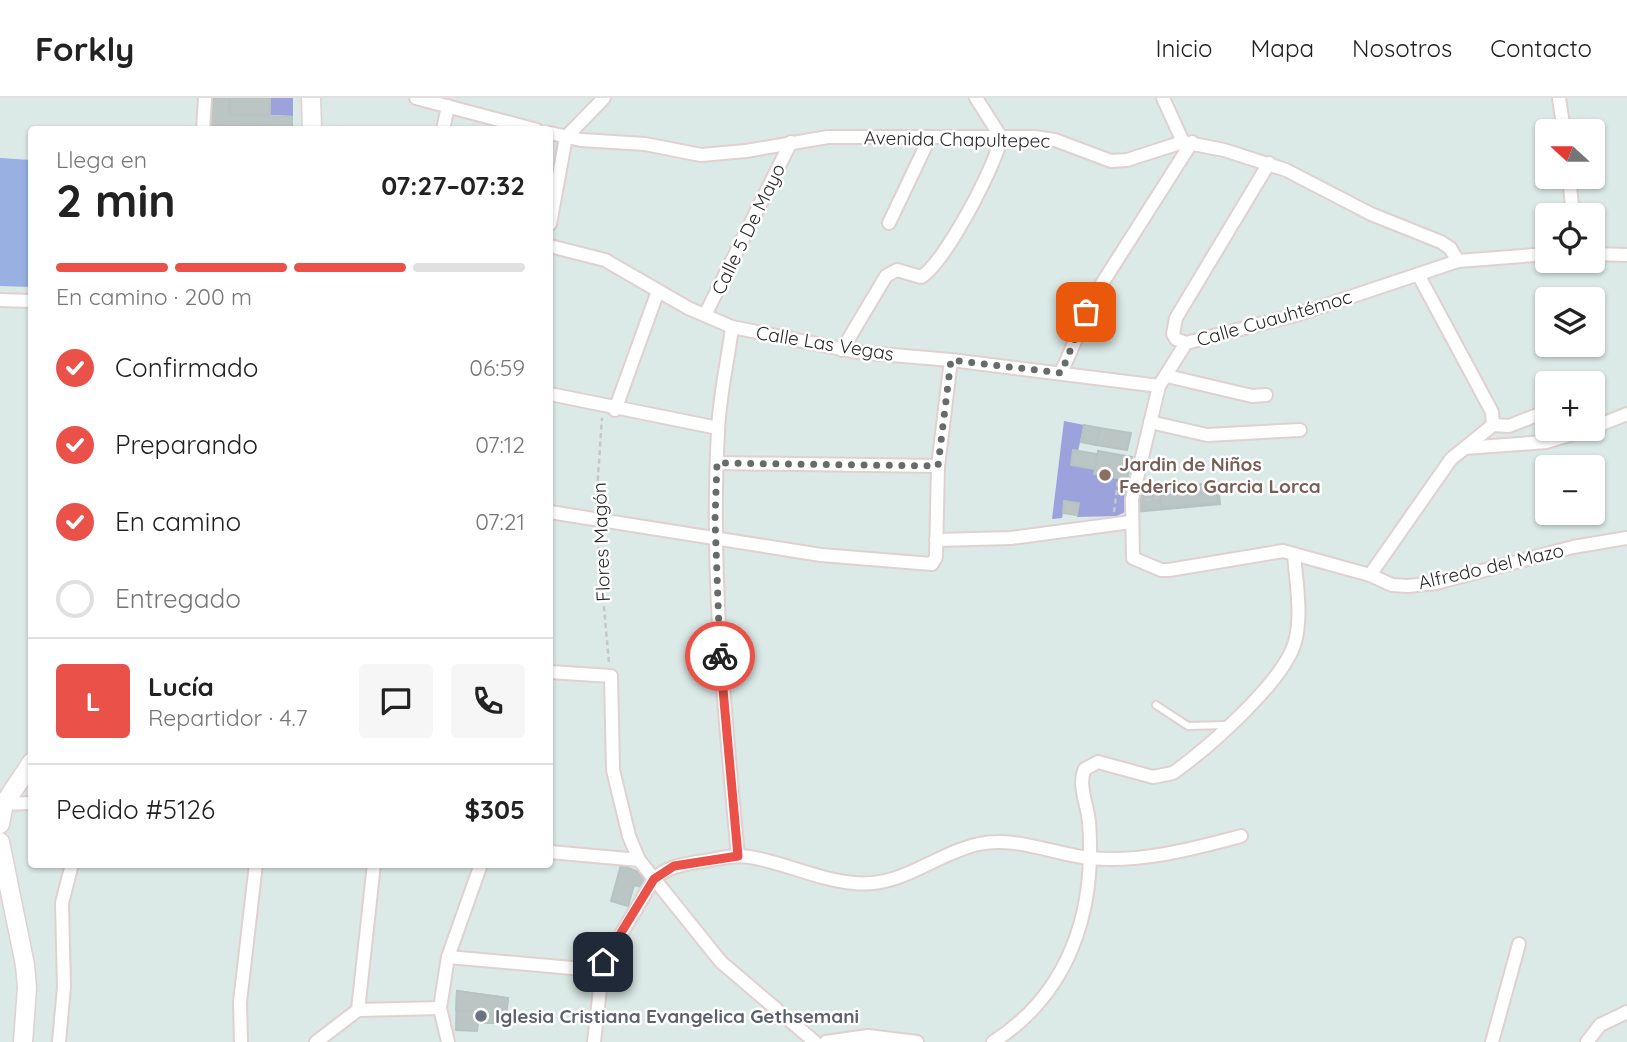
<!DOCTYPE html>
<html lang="es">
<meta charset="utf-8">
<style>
body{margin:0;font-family:Quicksand,sans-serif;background:#f6f6f6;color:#222;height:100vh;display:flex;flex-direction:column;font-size:26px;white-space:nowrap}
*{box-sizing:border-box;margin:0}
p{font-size:23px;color:#767676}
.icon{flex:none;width:38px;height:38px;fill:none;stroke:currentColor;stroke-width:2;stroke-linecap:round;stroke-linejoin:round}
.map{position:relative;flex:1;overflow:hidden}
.drawer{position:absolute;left:28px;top:28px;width:525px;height:742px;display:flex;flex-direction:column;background:#fff;border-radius:7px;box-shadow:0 2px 5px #0004}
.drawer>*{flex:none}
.needle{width:46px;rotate:291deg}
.fabs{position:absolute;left:1535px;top:21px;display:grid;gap:14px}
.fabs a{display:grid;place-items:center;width:70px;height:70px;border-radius:7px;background:#fff;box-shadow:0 2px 5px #0004;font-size:35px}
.pin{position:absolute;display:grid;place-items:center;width:60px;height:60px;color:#fff;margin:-30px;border-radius:14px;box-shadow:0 4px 10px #0006}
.courier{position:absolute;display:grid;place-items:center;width:70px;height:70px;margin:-35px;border:5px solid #e95149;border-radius:50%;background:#fff;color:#222;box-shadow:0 2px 9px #0007}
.headline em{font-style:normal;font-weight:800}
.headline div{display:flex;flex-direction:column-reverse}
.headline{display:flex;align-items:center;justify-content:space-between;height:119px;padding:0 28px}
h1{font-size:46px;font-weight:800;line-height:52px}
.bar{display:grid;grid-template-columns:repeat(4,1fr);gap:10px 7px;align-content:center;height:84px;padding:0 28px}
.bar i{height:9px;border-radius:5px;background:#e0e0e0}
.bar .selected{background:#e95149}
.bar p{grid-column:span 4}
.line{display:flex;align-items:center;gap:18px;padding:0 28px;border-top:2px solid #e0e0e0}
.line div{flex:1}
.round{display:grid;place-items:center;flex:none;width:74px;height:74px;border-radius:7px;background:#f6f6f6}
ol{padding:0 28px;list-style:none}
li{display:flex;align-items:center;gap:21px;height:77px}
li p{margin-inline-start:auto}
li .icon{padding:7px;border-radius:50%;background:#e95149;color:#fff;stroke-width:4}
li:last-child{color:#767676}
li i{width:38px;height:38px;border:4px solid #e0e0e0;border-radius:50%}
header{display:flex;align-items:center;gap:42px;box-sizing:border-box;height:98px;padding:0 35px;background:#fff;border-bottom:2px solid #e0e0e0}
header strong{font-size:33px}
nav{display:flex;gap:38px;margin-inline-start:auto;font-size:24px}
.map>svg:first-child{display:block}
.green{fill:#9ca2db}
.pitch{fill:#98b1e2}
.building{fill:#bbc5c3;stroke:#b5c4c2;stroke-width:2}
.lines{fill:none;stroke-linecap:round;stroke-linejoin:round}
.service-casing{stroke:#e0d1d0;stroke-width:10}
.minor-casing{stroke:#e0d1d0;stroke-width:16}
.secondary-casing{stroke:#e0d1d0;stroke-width:21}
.path{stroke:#c7c7c7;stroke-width:2.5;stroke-dasharray:5 3.5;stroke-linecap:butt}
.service{stroke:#fff;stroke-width:6}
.minor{stroke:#fff;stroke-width:12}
.secondary{stroke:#fff;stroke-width:18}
.done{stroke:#676c6b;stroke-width:7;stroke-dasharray:0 12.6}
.route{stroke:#e95149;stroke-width:9}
.education-dot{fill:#8d6e63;stroke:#fff;stroke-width:2.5}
.worship-dot{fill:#6b7280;stroke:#fff;stroke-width:2.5}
.labels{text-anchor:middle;stroke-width:5;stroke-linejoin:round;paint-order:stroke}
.street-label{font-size:19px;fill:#282828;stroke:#fff}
.education-label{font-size:19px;font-weight:bold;fill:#785e54;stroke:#fff;text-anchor:start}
.worship-label{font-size:19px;font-weight:bold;fill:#5b616d;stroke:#fff;text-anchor:start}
</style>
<header>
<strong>Forkly</strong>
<nav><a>Inicio</a><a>Mapa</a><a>Nosotros</a><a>Contacto</a></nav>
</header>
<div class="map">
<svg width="1627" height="944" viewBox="0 0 1627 944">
<rect width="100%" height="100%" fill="#dbe9e7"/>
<g class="green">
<polygon points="270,0 293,0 293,18 271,17"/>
<polygon points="1064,323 1084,327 1078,353 1073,353 1071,367 1095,371 1095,376 1131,384 1125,414 1117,418 1077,419 1079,405 1065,403 1062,420 1052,421"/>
</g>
<polygon class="pitch" points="0,60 31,62 31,189 0,188"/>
<g class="building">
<polygon points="208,0 230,0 229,17 292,19 292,32 207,32"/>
<polygon points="230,0 270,0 270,17 230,16"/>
<polygon points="1084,327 1100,330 1096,347 1081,344"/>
<polygon points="1100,330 1131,335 1127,352 1096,347"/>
<polygon points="1073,352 1097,356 1095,371 1071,367"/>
<polygon points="1098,353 1132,359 1127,382 1094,376"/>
<polygon points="1218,384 1220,406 1135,414 1137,395"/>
<polygon points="1217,385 1219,405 1161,410 1160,394"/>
<polygon points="1064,403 1079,405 1077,417 1063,415"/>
<polygon points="621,767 646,777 642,789 634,787 628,808 611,803"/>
<polygon points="457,893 508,900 505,925 478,925 477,933 456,932"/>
<polygon points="457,893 508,900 505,925 493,924 493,916 456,912"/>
</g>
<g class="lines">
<g class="service-casing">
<polyline id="service" points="1156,607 1188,628 1227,627"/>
</g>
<g class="minor-casing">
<g id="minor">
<polyline points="416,0 537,32"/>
<polyline points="1163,0 1183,44"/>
<polyline points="1559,0 1564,33"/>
<polyline points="203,32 205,0"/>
<polyline points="443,32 448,8"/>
<polyline points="550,35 581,42 645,46 701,57 746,53 828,39 1034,39 1055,42 1111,63 1127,62 1183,44 1224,52 1286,72 1371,116 1441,144 1450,150 1458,163"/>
<polyline points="1569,79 1573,117"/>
<polyline points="889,125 929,41"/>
<polyline points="550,126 566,39 604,0"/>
<polyline points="550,148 605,162 688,210 732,229 857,254 951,262 1159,288"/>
<polyline points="1547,156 1458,163 1296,217 1186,245 1159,288 1132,401 1133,460 1161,472 1169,472 1283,453 1370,477 1392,487 1408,488 1436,485 1573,449 1627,440"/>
<polyline points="1592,156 1627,157"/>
<polyline points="1419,178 1492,314 1493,327"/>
<polyline points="0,202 32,203"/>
<polyline points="705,217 791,44"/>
<path d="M732,229c-4,34 -13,70 -14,105 -8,142 7,284 20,424"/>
<polyline points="1186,245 1176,241 1173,236 1176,220 1269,65"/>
<path d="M842,252l44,-74 11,-6 24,7c23,-13 76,-113 80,-140l-25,-39"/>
<polyline points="1061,275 1096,195 1192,44"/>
<polyline points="1167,278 1252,298 1266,297"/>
<polyline points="550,296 718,330"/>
<polyline points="615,312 658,193"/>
<polyline points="1150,324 1207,337 1300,332"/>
<polyline points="1493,327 1509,328 1547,313"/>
<polyline points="1592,330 1627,316"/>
<polyline points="1465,350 1546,344 1589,331"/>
<polyline points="717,365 938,368"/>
<polyline points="550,414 821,457 932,466 936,459 938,368 951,262"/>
<polyline points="936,442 1011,440 1131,424"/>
<polyline points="1370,477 1451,361 1493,327"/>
<polyline points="550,574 611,578 613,672 629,738 639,762 721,864 815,944"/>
<polyline points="0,706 32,705"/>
<polyline points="550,754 639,762"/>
<path d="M448,859l135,12 11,-1 14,-12 46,-77c13,-12 26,-14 43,-17 18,-2 36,-8 53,-5 35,6 69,23 104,26 48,5 80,-29 125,-39 35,-8 75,10 110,14 52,5 103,-9 152,-22"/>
<polyline points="358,912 374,766"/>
<polyline points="59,944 64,889 62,805 72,766"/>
<polyline points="241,944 240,904 256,766"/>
<polyline points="316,944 358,912 440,910"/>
<polyline points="448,944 440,910 448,859 481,766"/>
<polyline points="594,944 603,864"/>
<polyline points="826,944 868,938 917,944"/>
<path d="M993,944c77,-49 103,-132 96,-220 -1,-15 -12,-39 -4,-53l13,-7 55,15 20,-4c34,-24 108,-89 121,-128 9,-27 2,-63 0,-91"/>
<polyline points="1492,944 1519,846"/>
<polyline points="1587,944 1600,927 1627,914"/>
</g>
</g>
<g class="secondary-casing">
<g id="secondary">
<polyline points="311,0 312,32"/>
<polyline points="0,726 4,706 32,664"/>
<polyline points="0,744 25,867 27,890 23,944"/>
</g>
</g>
<g class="path">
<polyline points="1146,402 1160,399"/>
<polyline points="596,408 602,320"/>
<polyline points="1114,414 1118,383"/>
<polyline points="597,432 609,565"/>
</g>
<use href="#service" class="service"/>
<use href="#minor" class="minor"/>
<use href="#secondary" class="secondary"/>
</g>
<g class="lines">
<polyline class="done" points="720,558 715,422 717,365 938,368 951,262 1061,275 1086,214"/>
<polyline class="route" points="603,864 654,781 674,768 738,758 720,558"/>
</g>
<circle class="education-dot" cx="1105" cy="377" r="7"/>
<circle class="worship-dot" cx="481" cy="918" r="7"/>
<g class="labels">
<g class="street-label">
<text transform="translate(957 41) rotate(1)" y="7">Avenida Chapultepec</text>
<text transform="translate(748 131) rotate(-64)" y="7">Calle 5 De Mayo</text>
<text transform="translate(1274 220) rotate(-16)" y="7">Calle Cuauhtémoc</text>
<text transform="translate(825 245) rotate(9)" y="7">Calle Las Vegas</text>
<text transform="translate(601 444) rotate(-92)" y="7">Flores Magón</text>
<text transform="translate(1491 468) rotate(-13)" y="7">Alfredo del Mazo</text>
</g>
<g class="education-label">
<text x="1119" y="373">Jardin de Niños<tspan x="1119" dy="22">Federico Garcia Lorca</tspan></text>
</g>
<g class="worship-label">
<text x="495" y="925">Iglesia Cristiana Evangelica Gethsemani</text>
</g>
</g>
</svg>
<div class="fabs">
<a><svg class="needle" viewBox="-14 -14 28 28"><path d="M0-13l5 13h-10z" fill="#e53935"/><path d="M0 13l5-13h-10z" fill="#767676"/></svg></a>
<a><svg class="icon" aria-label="locate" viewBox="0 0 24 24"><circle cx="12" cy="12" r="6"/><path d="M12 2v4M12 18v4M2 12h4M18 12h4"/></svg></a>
<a><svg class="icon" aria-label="layers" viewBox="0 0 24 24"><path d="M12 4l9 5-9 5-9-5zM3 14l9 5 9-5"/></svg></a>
<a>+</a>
<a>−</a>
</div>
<div class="pin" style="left:1086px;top:214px;background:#ea580c"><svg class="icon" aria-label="bag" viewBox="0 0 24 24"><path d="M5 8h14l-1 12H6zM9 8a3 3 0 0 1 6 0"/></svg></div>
<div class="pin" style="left:603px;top:864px;background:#1f2937"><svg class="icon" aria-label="home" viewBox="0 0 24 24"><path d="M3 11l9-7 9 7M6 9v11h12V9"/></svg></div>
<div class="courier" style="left:720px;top:558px"><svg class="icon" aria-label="bike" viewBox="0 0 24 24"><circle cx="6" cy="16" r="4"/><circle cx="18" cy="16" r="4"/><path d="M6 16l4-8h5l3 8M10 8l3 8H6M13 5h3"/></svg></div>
<section class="drawer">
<div class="headline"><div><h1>2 min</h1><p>Llega en</p></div><em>07:27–07:32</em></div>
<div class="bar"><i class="selected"></i><i class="selected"></i><i class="selected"></i><i></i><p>En camino · 200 m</p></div>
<ol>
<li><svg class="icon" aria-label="check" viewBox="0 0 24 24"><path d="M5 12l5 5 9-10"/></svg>Confirmado<p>06:59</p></li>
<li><svg class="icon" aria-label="check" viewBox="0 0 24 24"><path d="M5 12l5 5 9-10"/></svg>Preparando<p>07:12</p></li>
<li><svg class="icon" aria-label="check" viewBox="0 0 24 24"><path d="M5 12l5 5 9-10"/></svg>En camino<p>07:21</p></li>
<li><i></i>Entregado</li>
</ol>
<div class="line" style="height:126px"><b class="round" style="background:#e95149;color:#fff">L</b><div><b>Lucía</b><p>Repartidor · 4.7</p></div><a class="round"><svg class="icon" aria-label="chat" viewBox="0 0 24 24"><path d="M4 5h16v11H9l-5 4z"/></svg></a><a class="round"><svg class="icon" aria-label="phone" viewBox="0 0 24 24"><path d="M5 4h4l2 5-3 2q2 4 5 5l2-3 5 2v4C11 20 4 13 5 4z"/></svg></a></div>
<div class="line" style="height:91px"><div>Pedido #5126</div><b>$305</b></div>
</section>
</div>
